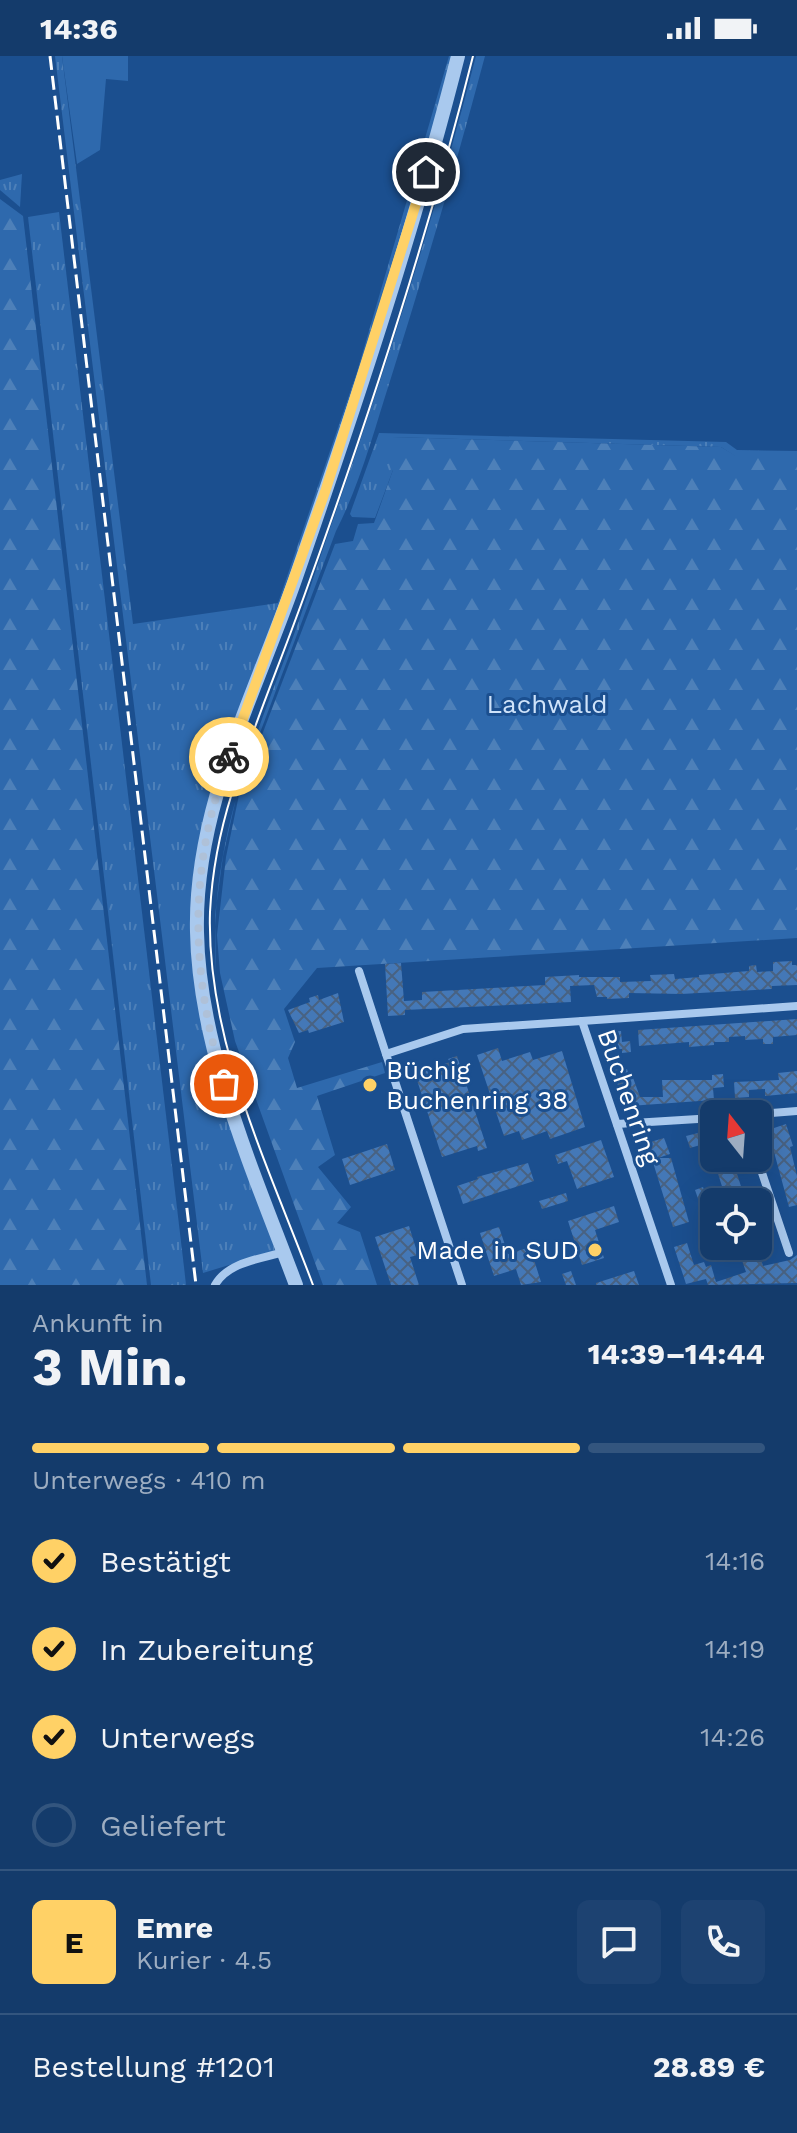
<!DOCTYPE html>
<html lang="de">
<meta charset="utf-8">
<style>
body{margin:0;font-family:"Work Sans",sans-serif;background:#1d4271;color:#f1f3f6;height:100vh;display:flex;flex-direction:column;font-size:30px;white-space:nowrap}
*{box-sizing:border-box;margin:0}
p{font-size:26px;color:#9dadc1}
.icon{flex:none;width:44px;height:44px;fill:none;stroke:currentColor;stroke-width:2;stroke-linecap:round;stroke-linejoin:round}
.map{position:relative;height:1229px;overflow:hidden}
.panel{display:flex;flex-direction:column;background:#143b6b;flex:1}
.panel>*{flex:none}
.needle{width:52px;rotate:343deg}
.tools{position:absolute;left:700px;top:1044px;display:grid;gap:16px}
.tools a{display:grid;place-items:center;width:72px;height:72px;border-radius:12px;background:#143b6b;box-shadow:0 8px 32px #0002,0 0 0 2px #33557e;font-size:40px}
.pin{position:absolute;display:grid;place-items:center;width:68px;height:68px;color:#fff;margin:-34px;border:4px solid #fff;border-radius:50%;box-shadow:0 2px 8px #0007}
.courier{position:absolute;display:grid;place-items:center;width:80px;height:80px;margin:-40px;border:6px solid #ffd166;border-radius:50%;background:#fff;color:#222;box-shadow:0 2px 10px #0007}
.overview em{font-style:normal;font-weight:700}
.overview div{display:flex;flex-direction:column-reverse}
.overview{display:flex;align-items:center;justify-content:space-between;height:136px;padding:0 32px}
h1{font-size:52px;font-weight:700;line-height:60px}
.bar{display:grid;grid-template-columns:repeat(4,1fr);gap:12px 8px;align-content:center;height:96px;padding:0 32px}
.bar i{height:10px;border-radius:6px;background:#33557e}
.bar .selected{background:#ffd166}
.bar p{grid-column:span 4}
.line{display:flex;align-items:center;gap:20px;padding:0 32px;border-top:2px solid #33557e}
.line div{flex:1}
.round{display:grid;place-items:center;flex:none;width:84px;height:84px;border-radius:12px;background:#1d4271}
ol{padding:0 32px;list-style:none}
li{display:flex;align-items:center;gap:24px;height:88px}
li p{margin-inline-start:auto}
li .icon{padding:8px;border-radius:50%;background:#ffd166;color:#111;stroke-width:4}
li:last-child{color:#9dadc1}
li i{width:44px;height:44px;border:4px solid #33557e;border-radius:50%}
.status{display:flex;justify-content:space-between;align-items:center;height:56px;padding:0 40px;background:#143b6b;direction:ltr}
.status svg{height:22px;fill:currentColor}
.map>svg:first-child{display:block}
.grass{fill:url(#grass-tufts)}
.forest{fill:url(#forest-firs)}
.garden{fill:#2e69ad}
.building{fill:url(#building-cross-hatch)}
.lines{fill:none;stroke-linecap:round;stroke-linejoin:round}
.minor{stroke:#a9c9ee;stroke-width:8}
.tertiary{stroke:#a9c9ee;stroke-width:14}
.tram{stroke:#fff;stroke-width:2}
.rail{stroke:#fff;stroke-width:3;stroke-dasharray:14 6;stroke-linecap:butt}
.done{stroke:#afc1d8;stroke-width:8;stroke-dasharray:0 14.4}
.route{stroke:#ffd166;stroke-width:10}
.poi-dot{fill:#ffd166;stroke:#1b4f8f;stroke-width:3}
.labels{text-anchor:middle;stroke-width:6;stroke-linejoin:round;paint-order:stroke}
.park-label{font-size:26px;fill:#cfe3fa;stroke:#1b4f8f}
.poi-label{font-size:26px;fill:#fff;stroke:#1b4f8f;text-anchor:start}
.street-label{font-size:26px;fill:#fff;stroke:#1b4f8f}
</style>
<div class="status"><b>14:36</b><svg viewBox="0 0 49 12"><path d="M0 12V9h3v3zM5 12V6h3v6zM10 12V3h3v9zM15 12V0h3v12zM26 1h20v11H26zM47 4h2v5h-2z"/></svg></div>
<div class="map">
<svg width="797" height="1229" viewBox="0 0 797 1229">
<defs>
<pattern id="grass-tufts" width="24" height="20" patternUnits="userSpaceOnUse" patternTransform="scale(2)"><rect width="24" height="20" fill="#2e69ad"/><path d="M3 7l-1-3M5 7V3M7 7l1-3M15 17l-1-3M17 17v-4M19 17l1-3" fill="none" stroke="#4d80b9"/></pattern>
<pattern id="forest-firs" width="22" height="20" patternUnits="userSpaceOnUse" patternTransform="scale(2)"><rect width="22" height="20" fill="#2e69ad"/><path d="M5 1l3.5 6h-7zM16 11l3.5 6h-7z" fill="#4d80b9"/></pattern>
<pattern id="building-cross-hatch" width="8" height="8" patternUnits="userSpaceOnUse" patternTransform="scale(2)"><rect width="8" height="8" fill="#4478b7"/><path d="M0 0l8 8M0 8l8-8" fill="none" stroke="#486282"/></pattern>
</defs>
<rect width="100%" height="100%" fill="#1b4f8f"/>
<g class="grass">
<polygon points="55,0 62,0 133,568 278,547 357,316 449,0 455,0 406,171 323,435 223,703 193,903 275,1195 203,1217"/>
<path d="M476,0h9c-29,109 -61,217 -95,325 -16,50 -30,103 -54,150l-99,263 -14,62 -8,59 1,59c-8,-123 33,-222 76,-334 12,-32 22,-65 33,-97 56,-161 109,-322 151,-487z"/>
<polygon points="22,118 20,151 0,134 0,124"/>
<polygon points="59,156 184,1211 186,1229 151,1229 28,161"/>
<polygon points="379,377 726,386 737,394 797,395 797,400 735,400 721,391 393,381 393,414 375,462 352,461 350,458"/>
</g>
<g class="forest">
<polygon points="0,143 23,160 147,1229 0,1229"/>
<polygon points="392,381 721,391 736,400 797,400 797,882 317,912 284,953 295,986 288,1002 297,1032 382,1006 385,1017 317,1040 335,1099 318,1111 351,1151 337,1167 360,1176 377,1229 323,1229 235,985 220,917 217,879 226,801 239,739 335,488 353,485 358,468 374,467 393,414"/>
</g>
<polygon class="garden" points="62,0 128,0 128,25 106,23 100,94 77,108"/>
<g class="building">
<polygon points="792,905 792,909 797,909 797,929 772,930 772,933 681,938 629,937 629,942 607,943 607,941 597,941 594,929 570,930 571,946 405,954 405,959 388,960 385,908 401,907 404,945 422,944 422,936 545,929 545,921 579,919 579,921 620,921 620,926 651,925 650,919 674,918 675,923 699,921 699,919 749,915 749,910 756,909 757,916 773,915 773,906"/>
<polygon points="338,937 344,966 309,977 308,974 299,977 288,954 310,946 309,942 318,939 319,944"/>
<polygon points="797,963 797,979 773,981 773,988 763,988 763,983 745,984 745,980 729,981 729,986 714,986 714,989 689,991 689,986 639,990 638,974"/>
<polygon points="621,975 622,986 630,985 631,996 622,997 622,993 606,994 605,976"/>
<polygon points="498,992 502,1005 530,996 533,1004 562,995 585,1071 550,1083 547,1075 522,1084 519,1075 504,1080 477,999"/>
<polygon points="457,1000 487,1092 478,1095 477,1090 442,1101 415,1018 450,1006 448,1003"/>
<polygon points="627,1013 629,1020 632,1019 640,1041 663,1041 662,1024 712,1024 712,1019 723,1018 724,1031 713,1032 714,1044 629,1050 624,1048 613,1014"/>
<polygon points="797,1015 797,1037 765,1040 765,1033 749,1034 749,1041 735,1042 734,1026 779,1024 778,1017"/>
<polygon points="786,1068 793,1090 790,1091 797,1120 797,1149 789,1151 768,1074"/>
<polygon points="702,1076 703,1079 714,1076 714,1085 690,1092 686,1080"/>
<polygon points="664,1082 670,1098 658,1102 671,1102 689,1166 673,1171 647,1087"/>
<polygon points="601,1084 614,1121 577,1133 567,1105 558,1108 555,1099"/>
<polygon points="387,1088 395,1114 350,1129 342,1103"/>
<polygon points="713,1102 732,1102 746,1146 727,1146"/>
<polygon points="528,1107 534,1125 463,1148 457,1130 478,1123 477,1121"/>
<polygon points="703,1131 712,1158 704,1160 695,1134"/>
<polygon points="566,1137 568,1145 542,1153 539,1145"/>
<polygon points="614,1150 619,1166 595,1174 604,1202 582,1209 568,1165"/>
<polygon points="409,1170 418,1199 410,1201 419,1229 391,1229 375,1181"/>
<polygon points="499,1171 508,1198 530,1191 541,1226 521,1229 516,1213 494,1220 480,1177"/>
<polygon points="687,1187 694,1209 704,1206 706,1211 711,1209 716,1226 746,1216 737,1190 757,1190 763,1210 790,1204 797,1199 797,1227 708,1229 706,1223 686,1228 674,1191"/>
<polygon points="571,1215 576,1229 566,1229 562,1218"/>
<polygon points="634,1215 639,1229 596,1229 596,1227"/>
</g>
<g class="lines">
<g class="minor">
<polyline points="359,915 386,998"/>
<polyline points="582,965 797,950"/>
<polyline points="758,1058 797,1055"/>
<polyline points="617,1068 714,1062"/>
<polyline points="757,1102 789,1197"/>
<path d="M215,1229c13,-23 45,-26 69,-33"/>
<polyline points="462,1229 386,998 463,973 582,965 671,1229"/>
</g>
<path class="tertiary" d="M296,1229c-41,-110 -97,-234 -99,-353 -3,-123 58,-238 98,-352 60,-173 118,-347 163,-524"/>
<path class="tram" d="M313,1229c-44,-118 -107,-244 -103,-373 2,-40 10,-81 22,-119 22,-69 51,-137 75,-205 63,-174 121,-352 166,-532"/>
<polyline class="rail" points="50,0 196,1229"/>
</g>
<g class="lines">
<path class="done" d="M224,1028c-34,-112 -36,-216 5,-327"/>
<polyline class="route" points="229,701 325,436 426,116"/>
</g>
<g class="poi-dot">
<circle cx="370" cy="1029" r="8"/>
<circle cx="595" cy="1194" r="8"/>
</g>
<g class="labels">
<g class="park-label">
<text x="547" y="657">Lachwald</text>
</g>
<g class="poi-label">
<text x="386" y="1023">Büchig<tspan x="386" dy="30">Buchenring 38</tspan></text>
<text x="579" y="1203" text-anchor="end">Made in SUD</text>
</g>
<g class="street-label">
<text transform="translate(629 1041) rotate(71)" y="9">Buchenring</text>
</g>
</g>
</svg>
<div class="tools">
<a><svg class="needle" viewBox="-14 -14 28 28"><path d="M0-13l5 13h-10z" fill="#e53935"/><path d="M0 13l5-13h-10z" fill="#9dadc1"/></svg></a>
<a><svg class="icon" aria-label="locate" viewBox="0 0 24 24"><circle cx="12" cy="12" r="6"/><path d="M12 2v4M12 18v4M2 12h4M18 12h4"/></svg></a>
</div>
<div class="pin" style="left:224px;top:1028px;background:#ea580c"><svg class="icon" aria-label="bag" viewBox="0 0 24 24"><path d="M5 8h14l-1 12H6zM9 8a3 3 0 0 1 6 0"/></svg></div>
<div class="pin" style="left:426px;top:116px;background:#1f2937"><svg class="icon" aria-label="home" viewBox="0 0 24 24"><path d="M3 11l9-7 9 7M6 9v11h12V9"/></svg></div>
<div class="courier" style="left:229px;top:701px"><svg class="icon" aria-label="bike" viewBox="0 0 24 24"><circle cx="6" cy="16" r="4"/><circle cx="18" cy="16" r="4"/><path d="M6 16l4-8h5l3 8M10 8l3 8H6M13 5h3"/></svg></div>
</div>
<section class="panel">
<div class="overview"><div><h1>3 Min.</h1><p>Ankunft in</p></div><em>14:39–14:44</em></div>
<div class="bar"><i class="selected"></i><i class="selected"></i><i class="selected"></i><i></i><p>Unterwegs · 410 m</p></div>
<ol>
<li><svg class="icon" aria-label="check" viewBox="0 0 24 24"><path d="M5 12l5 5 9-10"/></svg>Bestätigt<p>14:16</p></li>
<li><svg class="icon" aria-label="check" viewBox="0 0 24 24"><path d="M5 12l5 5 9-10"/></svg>In Zubereitung<p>14:19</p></li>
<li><svg class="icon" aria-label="check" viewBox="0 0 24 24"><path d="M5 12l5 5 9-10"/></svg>Unterwegs<p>14:26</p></li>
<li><i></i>Geliefert</li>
</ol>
<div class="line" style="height:144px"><b class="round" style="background:#ffd166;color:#111">E</b><div><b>Emre</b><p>Kurier · 4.5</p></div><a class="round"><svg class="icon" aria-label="chat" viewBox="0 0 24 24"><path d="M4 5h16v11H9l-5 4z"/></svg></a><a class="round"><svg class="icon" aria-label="phone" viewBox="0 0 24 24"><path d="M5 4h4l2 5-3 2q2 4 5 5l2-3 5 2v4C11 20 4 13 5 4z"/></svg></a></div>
<div class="line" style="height:104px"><div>Bestellung #1201</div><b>28.89 €</b></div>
</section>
